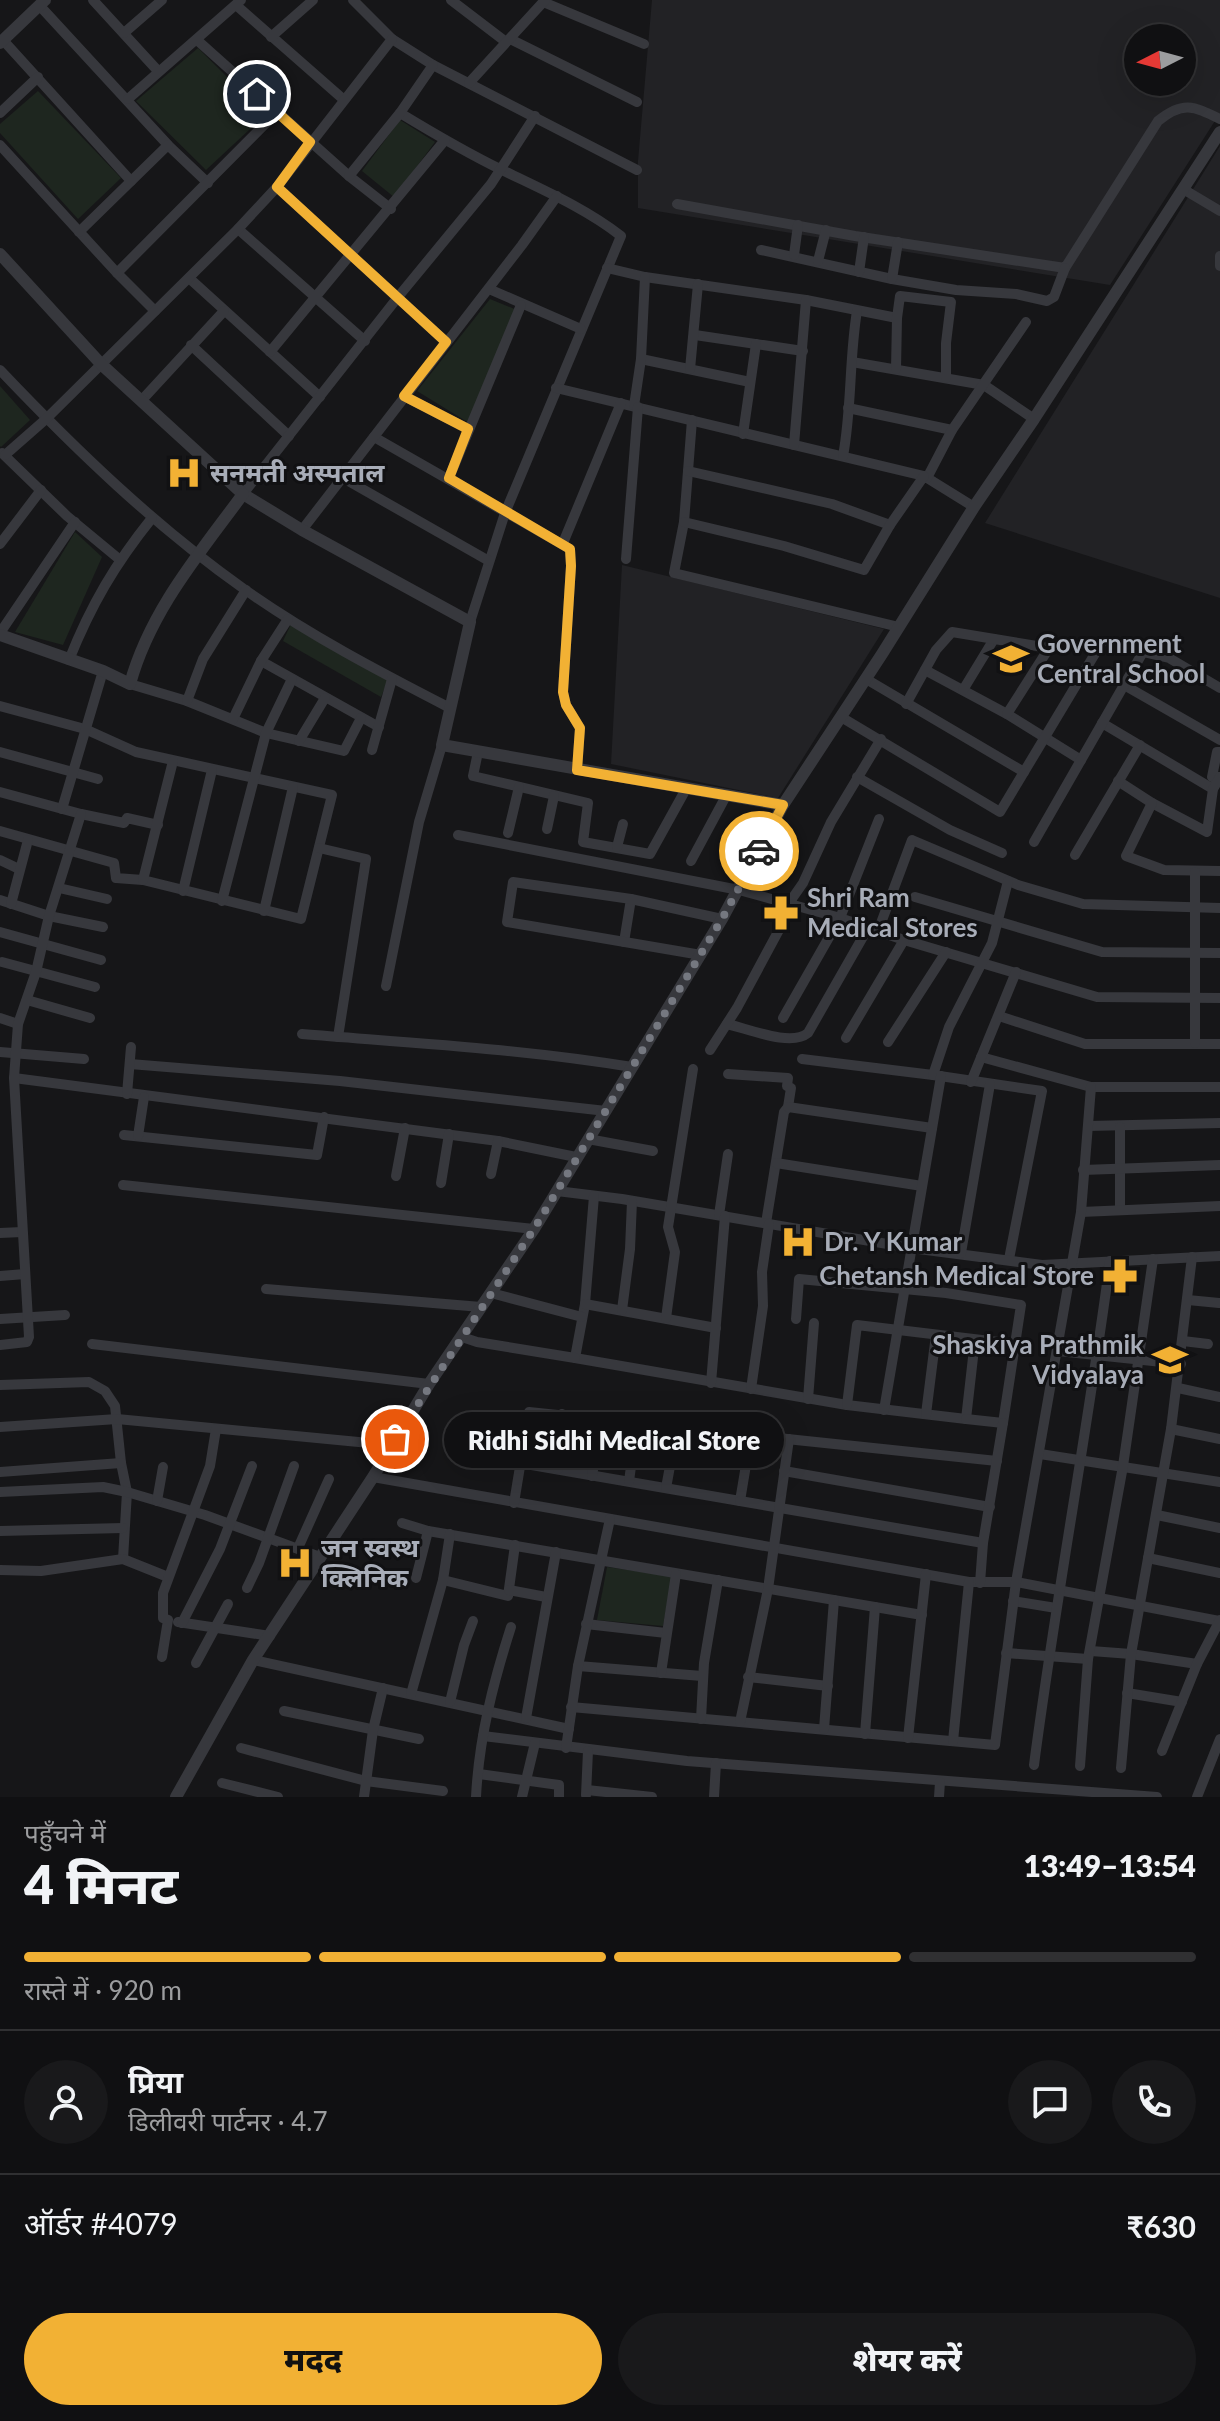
<!DOCTYPE html>
<html lang="hi">
<meta charset="utf-8">
<style>
body{margin:0;font-family:Lato,"Noto Sans Devanagari",sans-serif;background:#19191b;color:#f1f3f6;height:100vh;display:flex;flex-direction:column;font-size:30px;white-space:nowrap}
*{box-sizing:border-box;margin:0}
p{font-size:26px;color:#9c9d9f}
.icon{flex:none;width:44px;height:44px;fill:none;stroke:currentColor;stroke-width:2;stroke-linecap:round;stroke-linejoin:round}
.map{position:relative;height:1797px;overflow:hidden}
.panel{display:flex;flex-direction:column;background:#101012;flex:1}
.panel>*{flex:none}
.needle{width:52px;rotate:264deg}
.tools{position:absolute;left:1124px;top:24px;display:grid;gap:16px}
.tools a{display:grid;place-items:center;width:72px;height:72px;border-radius:50%;background:#101012;box-shadow:0 8px 32px #0002,0 0 0 2px #303032;font-size:40px}
.pin{position:absolute;display:grid;place-items:center;width:68px;height:68px;color:#fff;margin:-34px;border:4px solid #fff;border-radius:50%;box-shadow:0 2px 8px #0007}
.courier{position:absolute;display:grid;place-items:center;width:80px;height:80px;margin:-40px;border:6px solid #f2b134;border-radius:50%;background:#fff;color:#222;box-shadow:0 2px 10px #0007}
.bubble{position:absolute;height:56px;border-radius:28px;background:#101012;box-shadow:0 8px 32px #0002,0 0 0 2px #303032;font-size:26px;font-weight:800;line-height:56px;text-align:center}
.overview em{font-style:normal;font-weight:800}
.overview div{display:flex;flex-direction:column-reverse}
.overview{display:flex;align-items:center;justify-content:space-between;height:136px;padding:0 24px}
h1{font-size:52px;font-weight:800;line-height:60px}
.bar{display:grid;grid-template-columns:repeat(4,1fr);gap:12px 8px;align-content:center;height:96px;padding:0 24px}
.bar i{height:10px;border-radius:6px;background:#303032}
.bar .selected{background:#f2b134}
.bar p{grid-column:span 4}
.line{display:flex;align-items:center;gap:20px;padding:0 24px;border-top:2px solid #303032}
.line div{flex:1}
.round{display:grid;place-items:center;flex:none;width:84px;height:84px;border-radius:42px;background:#19191b}
.action{display:flex;gap:16px;margin-top:auto;padding:16px 24px}
.action a{flex:1;height:92px;border-radius:48px;background:#f2b134;color:#111;font-size:32px;font-weight:800;line-height:92px;text-align:center}
.action a+a{background:#19191b;color:#f1f3f6}
.map>svg:first-child{display:block}
.built{fill:#222225;fill-rule:evenodd}
.green{fill:#1e261f}
.lines{fill:none;stroke-linecap:round;stroke-linejoin:round}
.minor{stroke:#37383d;stroke-width:10}
.tertiary{stroke:#37383d;stroke-width:12}
.done{stroke:#757880;stroke-width:8;stroke-dasharray:0 14.4}
.route{stroke:#f2b134;stroke-width:10}
.labels{text-anchor:middle;stroke-width:6;stroke-linejoin:round;paint-order:stroke}
.poi-label{font-size:26px;font-weight:bold;fill:#a8adb8;stroke:#111113;text-anchor:start}
</style>
<div class="map">
<svg width="1220" height="1797" viewBox="0 0 1220 1797">
<rect width="100%" height="100%" fill="#161618"/>
<g class="built">
<path d="M652,0h568v113l-110,172 -472,-77v-47zM1138,38h44v44h-44z"/>
<polygon points="1220,146 1220,598 985,523"/>
<polygon points="622,565 884,629 778,798 611,764"/>
</g>
<g class="green">
<polygon points="198,48 265,115 206,170 136,101"/>
<polygon points="38,91 121,178 78,219 0,133 0,124"/>
<polygon points="400,120 435,142 394,197 362,171"/>
<polygon points="490,299 517,310 469,423 417,391"/>
<polygon points="0,386 30,420 1,447 0,446"/>
<polygon points="75,532 102,557 63,645 15,632"/>
<polygon points="292,622 388,680 381,697 283,641"/>
<polygon points="607,1567 672,1576 663,1626 597,1620"/>
</g>
<g class="lines">
<g class="minor">
<polyline points="93,0 158,71"/>
<polyline points="353,0 392,39 433,65 637,170"/>
<polyline points="451,0 506,42"/>
<polyline points="543,2 644,44"/>
<polyline points="39,5 168,145 208,183"/>
<polyline points="236,5 343,99"/>
<polyline points="124,33 162,0"/>
<polyline points="271,37 313,0"/>
<polyline points="510,39 637,102"/>
<polyline points="3,40 131,181"/>
<polyline points="197,40 349,176 391,209"/>
<polyline points="469,83 545,0"/>
<polyline points="128,99 241,0"/>
<polyline points="0,113 38,77"/>
<path d="M400,113c33,20 67,40 102,57 41,20 83,38 119,66l-116,277 -35,109"/>
<polyline points="0,145 117,273 155,311"/>
<polyline points="349,176 400,113 433,65"/>
<polyline points="277,187 446,342"/>
<polyline points="1183,189 1220,211"/>
<path d="M677,204l178,32 210,32 93,-147c25,-20 35,-15 62,-2"/>
<polyline points="238,229 365,341"/>
<polyline points="79,232 168,145"/>
<polyline points="761,250 892,279 956,290 1016,294 1047,301 1054,297 1065,268"/>
<polyline points="794,255 798,225"/>
<polyline points="1220,256 1220,266"/>
<polyline points="818,261 826,230"/>
<polyline points="607,268 645,277 806,300 897,318"/>
<polyline points="859,272 864,237"/>
<polyline points="117,273 278,111"/>
<polyline points="189,278 320,397"/>
<polyline points="892,279 898,242"/>
<polyline points="489,289 581,329"/>
<polyline points="695,335 803,351"/>
<polyline points="191,345 289,436"/>
<polyline points="270,352 445,140"/>
<polyline points="641,359 750,382"/>
<polyline points="852,362 984,385 1034,419"/>
<polyline points="690,369 698,284"/>
<polyline points="896,369 897,318 900,296 951,302 946,343 946,378"/>
<path d="M0,370c75,79 155,156 244,219 65,46 136,83 206,119"/>
<polyline points="556,388 924,476 974,507"/>
<polyline points="404,396 468,429"/>
<polyline points="141,401 224,311"/>
<polyline points="634,406 641,359 645,277"/>
<polyline points="848,408 952,430"/>
<polyline points="692,420 684,522 674,573 899,627"/>
<polyline points="743,434 756,344"/>
<polyline points="374,437 570,549 571,566 563,692 566,705 580,728 577,770"/>
<polyline points="794,445 806,300"/>
<polyline points="2,453 67,516 119,559"/>
<polyline points="5,455 46,419 238,229 277,187 392,39"/>
<path d="M843,456c9,-48 6,-97 14,-145"/>
<polyline points="688,471 832,504 890,525"/>
<polyline points="343,478 489,561"/>
<polyline points="449,478 521,305"/>
<polyline points="927,478 952,430 1026,322"/>
<polyline points="243,494 398,297 491,184 535,116"/>
<polyline points="684,522 784,546 864,570 890,525 924,476"/>
<polyline points="302,530 522,245 557,196"/>
<polyline points="563,543 621,403"/>
<polyline points="0,544 41,490"/>
<polyline points="626,559 638,407"/>
<polyline points="0,633 75,522"/>
<path d="M69,660c22,-55 46,-96 83,-142"/>
<polyline points="261,661 379,727"/>
<polyline points="925,670 1007,714 1081,760"/>
<polyline points="866,679 1024,772"/>
<polyline points="130,684 187,701 266,733 344,751 361,718"/>
<polyline points="1124,685 1220,740"/>
<polyline points="963,690 994,639"/>
<polyline points="187,701 203,659 246,590"/>
<polyline points="906,704 936,650 952,632 1049,648 1007,714"/>
<polyline points="0,706 85,729 136,752 332,795 301,919 143,880 116,878 114,863 0,831"/>
<polyline points="841,717 1000,812 1102,642"/>
<polyline points="233,719 261,661 288,619"/>
<polyline points="1102,723 1213,789"/>
<polyline points="299,741 325,698"/>
<polyline points="372,750 392,679"/>
<polyline points="0,752 98,779"/>
<polyline points="478,752 473,776 588,803 583,842 650,854 686,789"/>
<polyline points="1220,752 1217,752 1212,777 1220,777"/>
<polyline points="857,777 950,830 1002,853"/>
<polyline points="1118,781 1152,803 1207,832 1213,789 1220,777"/>
<polyline points="0,792 81,814 124,823 127,818 158,825"/>
<polyline points="1152,803 1126,856 1164,870 1220,871"/>
<polyline points="62,809 103,671"/>
<polyline points="547,829 554,796"/>
<polyline points="508,833 519,787"/>
<polyline points="458,835 739,890 837,917 904,940 1097,997 1220,998"/>
<polyline points="1034,842 1143,652 1169,658 1220,688"/>
<polyline points="617,847 623,824"/>
<polyline points="319,848 366,859 338,1037"/>
<polyline points="1075,855 1140,745"/>
<polyline points="0,860 19,869"/>
<polyline points="691,861 726,796"/>
<polyline points="143,880 173,761"/>
<polyline points="59,888 107,899"/>
<polyline points="183,891 212,770"/>
<polyline points="915,897 1102,952 1220,953"/>
<polyline points="0,900 49,916 103,927"/>
<polyline points="222,901 266,733 292,679"/>
<polyline points="789,903 803,883 831,822 881,739"/>
<polyline points="11,904 28,840"/>
<polyline points="264,911 293,787"/>
<polyline points="878,931 912,840 1018,885 1083,904 1220,908"/>
<polyline points="0,932 101,960"/>
<polyline points="624,942 631,899"/>
<polyline points="701,955 507,922 513,882 631,899 722,919"/>
<polyline points="2,962 95,987"/>
<polyline points="386,986 419,822 442,745"/>
<polyline points="27,1000 90,1018"/>
<polyline points="999,1016 1085,1044 1220,1044"/>
<polyline points="0,1018 18,1024"/>
<polyline points="783,1018 840,918 879,819"/>
<path d="M727,1024c22,5 64,23 81,9l60,-105"/>
<path d="M302,1034c110,9 221,15 330,33"/>
<polyline points="846,1038 904,940"/>
<polyline points="888,1042 946,952"/>
<polyline points="1195,1043 1195,872"/>
<polyline points="710,1050 737,1008 793,904"/>
<polyline points="0,1052 84,1059"/>
<polyline points="981,1057 1091,1087 1220,1087"/>
<polyline points="802,1059 933,1075 1042,1091 1009,1259"/>
<polyline points="130,1064 340,1081 606,1111"/>
<polyline points="728,1074 788,1078 787,1086 791,1088 788,1107 784,1112 766,1223"/>
<polyline points="933,1075 949,1027 992,943 1008,881"/>
<polyline points="14,1078 498,1141 576,1157"/>
<polyline points="971,1082 1016,972"/>
<polyline points="127,1094 131,1047"/>
<polyline points="788,1107 932,1128"/>
<polyline points="1088,1126 1220,1123"/>
<polyline points="1120,1127 1120,1210"/>
<polyline points="124,1135 317,1155 324,1117"/>
<polyline points="138,1136 144,1097"/>
<polyline points="588,1139 653,1151"/>
<polyline points="776,1163 922,1186"/>
<polyline points="1083,1170 1220,1165"/>
<polyline points="491,1174 498,1141"/>
<polyline points="396,1176 405,1128"/>
<polyline points="441,1183 449,1134"/>
<polyline points="123,1185 534,1229"/>
<polyline points="557,1191 622,1199 911,1248 1042,1265 1220,1256"/>
<polyline points="594,1196 585,1304 575,1358 847,1405 966,1419 975,1340"/>
<polyline points="1081,1212 1220,1206"/>
<polyline points="719,1215 728,1154"/>
<polyline points="0,1233 22,1232"/>
<polyline points="961,1253 990,1084"/>
<polyline points="0,1276 25,1274"/>
<polyline points="266,1289 481,1307"/>
<polyline points="491,1293 582,1317"/>
<polyline points="1188,1300 1219,1303"/>
<polyline points="585,1304 716,1328"/>
<polyline points="622,1310 630,1249 632,1201"/>
<polyline points="666,1318 675,1252 668,1227 693,1069"/>
<polyline points="0,1319 65,1315"/>
<polyline points="796,1319 799,1279 946,1293 1021,1305 1003,1423 966,1419"/>
<polyline points="462,1337 477,1342 575,1358"/>
<polyline points="1183,1341 1208,1344"/>
<polyline points="92,1344 429,1384"/>
<polyline points="0,1345 27,1342 29,1337 14,1078 18,1024 36,972 49,916 81,814"/>
<polyline points="1058,1351 1181,1364"/>
<polyline points="711,1383 725,1216"/>
<polyline points="0,1385 89,1382 105,1391 115,1406 121,1463 127,1492 123,1559"/>
<polyline points="1178,1388 1220,1397"/>
<polyline points="751,1389 763,1306 762,1272 769,1224"/>
<polyline points="808,1399 814,1323"/>
<polyline points="847,1405 857,1325 1015,1344"/>
<polyline points="884,1410 941,1076"/>
<polyline points="926,1414 936,1335"/>
<polyline points="0,1427 117,1419 390,1445"/>
<polyline points="1171,1429 1220,1439"/>
<polyline points="1040,1454 1220,1482"/>
<polyline points="520,1463 740,1501 751,1435"/>
<polyline points="558,1469 562,1414"/>
<polyline points="784,1471 990,1507"/>
<polyline points="0,1472 121,1463"/>
<polyline points="592,1476 601,1419"/>
<polyline points="373,1477 969,1582 1016,1582 1220,1621"/>
<polyline points="629,1481 637,1424"/>
<polyline points="666,1488 677,1428"/>
<polyline points="0,1492 103,1487 127,1492 205,1515 320,1557"/>
<polyline points="157,1501 163,1467"/>
<polyline points="740,1501 983,1543"/>
<polyline points="514,1503 529,1412 997,1461"/>
<polyline points="1157,1515 1220,1528"/>
<polyline points="402,1523 428,1531 922,1615"/>
<polyline points="0,1531 123,1528"/>
<polyline points="298,1548 329,1479"/>
<polyline points="1148,1558 1220,1573"/>
<polyline points="0,1570 41,1571 123,1559 168,1577"/>
<polyline points="416,1578 428,1531"/>
<polyline points="443,1580 508,1596 515,1545"/>
<polyline points="980,1583 983,1543 1003,1423"/>
<polyline points="247,1588 259,1563 294,1466"/>
<polyline points="509,1590 546,1597"/>
<polyline points="1013,1601 1056,1608"/>
<polyline points="178,1622 270,1636"/>
<polyline points="182,1623 220,1549 252,1466"/>
<polyline points="586,1624 666,1633"/>
<polyline points="1091,1651 1131,1654 1197,1664"/>
<polyline points="1006,1653 1088,1659"/>
<polyline points="162,1657 168,1620 163,1618 163,1593 210,1466 216,1429"/>
<polyline points="253,1660 569,1729"/>
<polyline points="196,1663 228,1604"/>
<polyline points="578,1666 702,1676"/>
<polyline points="661,1673 676,1574"/>
<polyline points="748,1677 828,1686"/>
<polyline points="1127,1693 1182,1702"/>
<polyline points="411,1694 443,1580 450,1534"/>
<polyline points="450,1702 464,1645 473,1621"/>
<polyline points="571,1707 995,1745 1016,1582 1081,1212 1091,1087"/>
<polyline points="284,1711 419,1739"/>
<polyline points="526,1718 556,1552"/>
<polyline points="701,1719 704,1663 718,1580"/>
<polyline points="740,1722 768,1589 789,1439"/>
<polyline points="824,1729 834,1600"/>
<polyline points="865,1734 875,1607"/>
<polyline points="483,1736 687,1761 1157,1797"/>
<polyline points="908,1738 926,1574"/>
<polyline points="953,1741 969,1582"/>
<polyline points="241,1748 366,1781 443,1791"/>
<polyline points="566,1748 578,1666 610,1519"/>
<polyline points="1162,1751 1197,1664 1220,1620"/>
<path d="M1034,1765c22,-169 54,-336 76,-504"/>
<polyline points="1080,1766 1088,1659 1123,1466 1153,1259"/>
<polyline points="1121,1768 1131,1654 1171,1429 1192,1257"/>
<polyline points="479,1774 559,1785 559,1797"/>
<polyline points="222,1783 278,1797"/>
<polyline points="587,1790 652,1797"/>
<polyline points="586,1795 588,1751"/>
<polyline points="364,1797 373,1730 383,1688"/>
<path d="M476,1797c3,-59 17,-114 35,-170"/>
<polyline points="522,1797 535,1743"/>
<polyline points="714,1797 716,1763"/>
<polyline points="939,1797 940,1782"/>
<polyline points="1197,1797 1220,1739"/>
</g>
<g class="tertiary">
<polyline points="0,43 45,0"/>
<polyline points="0,254 101,364 243,494 302,530 470,622 442,745 783,805"/>
<path d="M0,635l103,36 27,13c20,-73 69,-130 113,-190"/>
<polyline points="176,1797 253,1660 373,1477 429,1384 534,1229 722,919 783,805 882,654 974,507 1034,419 1220,132"/>
</g>
</g>
<g class="lines">
<polyline class="done" points="395,1439 534,1229 722,919 759,851"/>
<polyline class="route" points="257,94 310,142 277,187 446,342 404,396 468,429 449,478 570,549 571,566 563,692 566,705 580,728 577,770 783,805 759,851"/>
</g>
<defs>
<g id="hospital-bare" transform="scale(2.76)"><path d="M-5-5h3v3.5h4V-5h3V5h-3V1.5h-4V5h-3Z" fill="#f2b134" stroke="#111113" stroke-width="2.5" paint-order="stroke"/></g>
<g id="school-bare" transform="scale(2.76)"><path d="M0-5L7-2L0 1L-7-2ZM-4 1L0 2.5L4 1V4Q0 6-4 4Z" fill="#f2b134" stroke="#111113" stroke-width="2.5" paint-order="stroke"/></g>
<g id="pharmacy-bare" transform="scale(2.76)"><path d="M-2-6h4v4h4v4h-4v4h-4v-4h-4v-4h4Z" fill="#f2b134" stroke="#111113" stroke-width="2.5" paint-order="stroke"/></g>
</defs>
<g fill-rule="evenodd">
<use href="#hospital-bare" x="184" y="473"/>
<use href="#school-bare" x="1011" y="659"/>
<use href="#pharmacy-bare" x="781" y="913"/>
<use href="#hospital-bare" x="798" y="1242"/>
<use href="#pharmacy-bare" x="1120" y="1276"/>
<use href="#school-bare" x="1170" y="1360"/>
<use href="#hospital-bare" x="295" y="1563"/>
</g>
<g class="labels">
<g class="poi-label">
<text x="210" y="482">सनमती अस्पताल</text>
<text x="1037" y="653">Government<tspan x="1037" dy="30">Central School</tspan></text>
<text x="807" y="907">Shri Ram<tspan x="807" dy="30">Medical Stores</tspan></text>
<text x="824" y="1251">Dr. Y Kumar</text>
<text x="1094" y="1285" text-anchor="end">Chetansh Medical Store</text>
<text x="1144" y="1354" text-anchor="end">Shaskiya Prathmik<tspan x="1144" dy="30">Vidyalaya</tspan></text>
<text x="321" y="1557">जन स्वस्थ<tspan x="321" dy="30">क्लिनिक</tspan></text>
</g>
</g>
</svg>
<div class="tools">
<a><svg class="needle" viewBox="-14 -14 28 28"><path d="M0-13l5 13h-10z" fill="#e53935"/><path d="M0 13l5-13h-10z" fill="#9c9d9f"/></svg></a>
</div>
<div class="pin" style="left:395px;top:1439px;background:#ea580c"><svg class="icon" aria-label="bag" viewBox="0 0 24 24"><path d="M5 8h14l-1 12H6zM9 8a3 3 0 0 1 6 0"/></svg></div>
<div class="pin" style="left:257px;top:94px;background:#1f2937"><svg class="icon" aria-label="home" viewBox="0 0 24 24"><path d="M3 11l9-7 9 7M6 9v11h12V9"/></svg></div>
<div class="courier" style="left:759px;top:851px"><svg class="icon" aria-label="car" viewBox="0 0 24 24"><path d="M5 17H2v-5l4-1 3-4h7l3 4 3 1v5h-3M9 17h6M6 11h13"/><circle cx="7" cy="17" r="2"/><circle cx="17" cy="17" r="2"/></svg></div>
<div class="bubble" style="left:444px;top:1412px;width:340px">Ridhi Sidhi Medical Store</div>
</div>
<section class="panel">
<div class="overview"><div><h1>4 मिनट</h1><p>पहुँचने में</p></div><em>13:49–13:54</em></div>
<div class="bar"><i class="selected"></i><i class="selected"></i><i class="selected"></i><i></i><p>रास्ते में · 920 m</p></div>
<div class="line" style="height:144px"><a class="round"><svg class="icon" aria-label="person" viewBox="0 0 24 24"><circle cx="12" cy="8" r="4"/><path d="M4 21q1-7 8-7t8 7"/></svg></a><div><b>प्रिया</b><p>डिलीवरी पार्टनर · 4.7</p></div><a class="round"><svg class="icon" aria-label="chat" viewBox="0 0 24 24"><path d="M4 5h16v11H9l-5 4z"/></svg></a><a class="round"><svg class="icon" aria-label="phone" viewBox="0 0 24 24"><path d="M5 4h4l2 5-3 2q2 4 5 5l2-3 5 2v4C11 20 4 13 5 4z"/></svg></a></div>
<div class="line" style="height:104px"><div>ऑर्डर #4079</div><b>₹630</b></div>
<div class="action"><a>मदद</a><a>शेयर करें</a></div>
</section>
